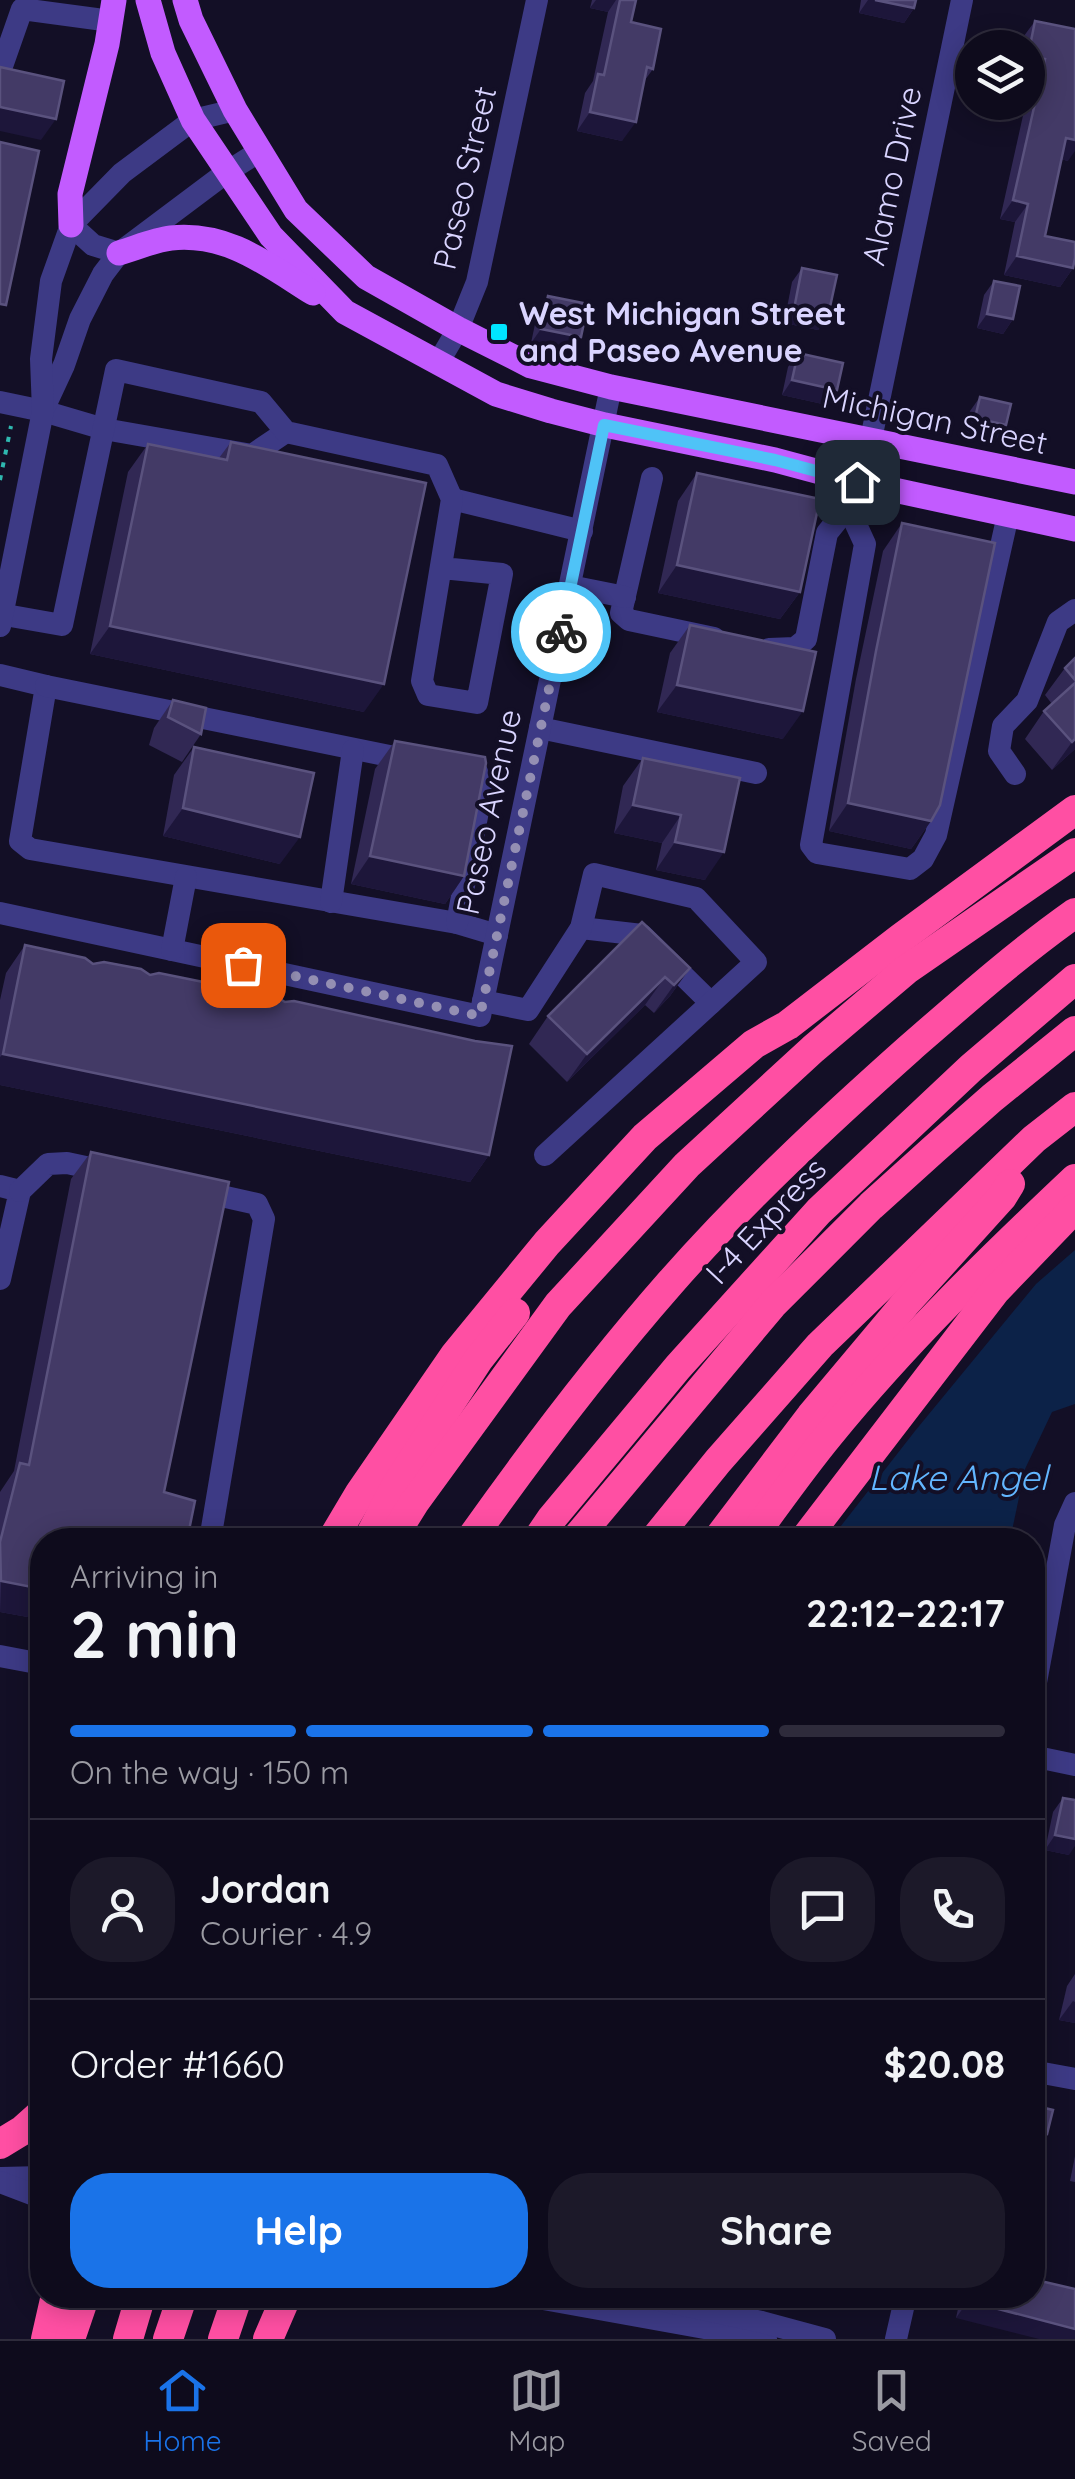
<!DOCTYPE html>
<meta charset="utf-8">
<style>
body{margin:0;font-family:Quicksand,sans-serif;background:#1c1929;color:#f1f3f6;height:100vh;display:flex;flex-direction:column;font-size:38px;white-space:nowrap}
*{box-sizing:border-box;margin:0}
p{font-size:32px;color:#9b9ba3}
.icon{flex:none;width:55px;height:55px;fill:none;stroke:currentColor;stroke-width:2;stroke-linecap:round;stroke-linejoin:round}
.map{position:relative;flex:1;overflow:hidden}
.details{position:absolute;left:30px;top:1528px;width:1015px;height:780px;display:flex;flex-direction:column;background:#0e0b1c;border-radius:40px;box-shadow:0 5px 25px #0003,0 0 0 2px #2e2b3b}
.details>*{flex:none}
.tools{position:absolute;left:955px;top:30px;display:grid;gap:20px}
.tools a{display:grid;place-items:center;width:90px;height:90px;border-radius:50%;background:#0e0b1c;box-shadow:0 5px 25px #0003,0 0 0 2px #2e2b3b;font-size:50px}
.pin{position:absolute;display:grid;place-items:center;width:85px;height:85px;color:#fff;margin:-42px;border-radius:20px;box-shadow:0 5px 15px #0006}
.courier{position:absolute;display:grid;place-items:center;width:100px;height:100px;margin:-50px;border:8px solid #4fc3f7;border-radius:50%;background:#fff;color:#222;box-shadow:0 2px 12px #0007}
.summary em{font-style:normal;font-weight:700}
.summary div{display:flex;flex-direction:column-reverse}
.summary{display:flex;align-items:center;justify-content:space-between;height:170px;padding:0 40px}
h1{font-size:65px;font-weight:700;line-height:75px}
.bar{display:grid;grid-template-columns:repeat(4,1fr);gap:15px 10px;align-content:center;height:120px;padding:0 40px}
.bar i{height:12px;border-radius:8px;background:#2e2b3b}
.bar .current{background:#1a73e8}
.bar p{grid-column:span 4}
.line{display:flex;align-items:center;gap:25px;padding:0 40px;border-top:2px solid #2e2b3b}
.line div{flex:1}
.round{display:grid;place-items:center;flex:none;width:105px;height:105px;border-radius:40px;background:#1c1929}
.button{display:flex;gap:20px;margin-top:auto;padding:20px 40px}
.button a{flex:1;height:115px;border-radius:40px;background:#1a73e8;color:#fff;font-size:40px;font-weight:700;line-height:115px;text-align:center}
.button a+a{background:#1c1929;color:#f1f3f6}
.dock{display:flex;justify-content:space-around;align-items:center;height:140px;border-top:2px solid #2e2b3b;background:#0e0b1c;font-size:28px;color:#9b9ba3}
.dock a{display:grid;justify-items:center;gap:5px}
.dock .current{color:#1a73e8}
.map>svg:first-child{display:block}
.water{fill:#0c2248}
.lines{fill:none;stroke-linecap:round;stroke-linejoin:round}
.path{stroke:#2fb8b0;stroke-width:4;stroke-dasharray:5 8;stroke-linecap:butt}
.minor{stroke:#3d3a85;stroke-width:22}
.major{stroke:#c25bff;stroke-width:25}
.highway{stroke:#ff4fa3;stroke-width:30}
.wall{fill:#312854}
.shaded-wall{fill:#1d163a}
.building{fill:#433a66;stroke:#5a527e;stroke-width:2.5}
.done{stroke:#948fb3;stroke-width:10;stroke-dasharray:0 18}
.route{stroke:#4fc3f7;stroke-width:12}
.poi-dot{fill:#00e5ff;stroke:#130f26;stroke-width:4}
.labels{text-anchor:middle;stroke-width:8;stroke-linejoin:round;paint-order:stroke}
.street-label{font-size:32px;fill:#d9d4ff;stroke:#130f26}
.poi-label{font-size:32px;font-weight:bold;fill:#d9d4ff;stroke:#130f26;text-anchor:start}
.water-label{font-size:35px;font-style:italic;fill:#62b6ff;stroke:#130f26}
</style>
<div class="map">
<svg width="1075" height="2339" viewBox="0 0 1075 2339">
<rect width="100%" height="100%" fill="#130f26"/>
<polygon class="water" points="1075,1250 1075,1404 1052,1412 1025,1469 1010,1540 830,1540 915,1431 1036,1284"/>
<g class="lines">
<polyline class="path" points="0,480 11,426"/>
<g class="minor">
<polyline points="0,66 2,66 22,9 111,21"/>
<polyline points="71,225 93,245 119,253"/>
<polyline points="438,363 458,329 477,282 537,0"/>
<polyline points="0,402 43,411 104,429 252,455 286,432"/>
<polyline points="44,408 64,365 80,319 103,274 119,253 227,172 260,151"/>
<polyline points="652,478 621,613 629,620 714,638"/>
<polyline points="452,499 582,531"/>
<polyline points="848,507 865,544 811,845 817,853 910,869 923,859 936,835 1008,515"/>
<polyline points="570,586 625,597"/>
<polyline points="0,614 62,625 116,370 261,402 286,432 437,465 452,499 422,681 428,695 477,703 502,574 442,568"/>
<polyline points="0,626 43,411 41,359 51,281 71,225 122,173 193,120 235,110"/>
<polyline points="769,649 795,648 806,639 827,533 848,507 871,439 962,0"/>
<polyline points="0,675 46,686 20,841 30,849 457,923 497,935"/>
<polyline points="46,686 414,761"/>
<polyline points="540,728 756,773"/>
<polyline points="1015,774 999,751 1003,726 1027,701 1058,622 1075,610"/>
<polyline points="331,902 353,750"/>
<polyline points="0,913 480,1016 611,387"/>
<polyline points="457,923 482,790 477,772 465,770"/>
<polyline points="581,928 642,935 711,1003"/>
<polyline points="172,950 186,877"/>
<polyline points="483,1001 528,1010 581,928 594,874 696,898 756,962 545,1155"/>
<polyline points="0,1186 20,1191 0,1279"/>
<polyline points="20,1191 48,1164 67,1163 109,1172"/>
<polyline points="199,1191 257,1204 264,1219 210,1540"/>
<polyline points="0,1656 42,1664"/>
<polyline points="1032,1704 1065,1525 1075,1503"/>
<polyline points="1032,1756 1075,1765"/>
<polyline points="1032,2071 1075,2079"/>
<polyline points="1,2178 42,2177"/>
<polyline points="0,2182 42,2198"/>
<polyline points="521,2295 766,2339"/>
<polyline points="636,2295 762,2322 825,2339"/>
<polyline points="896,2339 906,2295"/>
</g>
<g class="major">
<polyline points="148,0 163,53 193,120 271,236 345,312 496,394 551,411 605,425 775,460 857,482 1075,529"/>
<polyline points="185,0 191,20 235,110 296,210 366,277 458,329 531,366 611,387 1075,482"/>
<polyline points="71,225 70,194 107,44 114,0"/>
<path d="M119,253c17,-5 35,-13 52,-15 57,-6 97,27 142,55"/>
</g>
<g class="highway">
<polyline points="332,1540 360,1493 455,1355 547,1243 645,1137 754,1044 788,1025 901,938 1075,810"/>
<polyline points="368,1540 396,1486 478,1360 515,1313"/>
<polyline points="391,1540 414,1503 558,1305 687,1165 813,1049 906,970 1075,853"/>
<path d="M470,1540c63,-89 129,-176 201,-258 74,-84 156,-160 239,-234 54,-47 107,-94 165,-135"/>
<polyline points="537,1540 552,1518 678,1367 819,1211 971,1068 1075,979"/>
<polyline points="575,1540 772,1305 871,1206 933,1150 992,1098 1075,1031"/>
<polyline points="654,1540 718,1461 820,1345 1034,1139 1075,1107"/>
<polyline points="717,1540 811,1416 905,1304 1002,1197 1010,1184"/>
<path d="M750,1540c26,-35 51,-71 79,-105 75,-92 160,-175 246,-256"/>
<polyline points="804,1540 995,1291 1075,1208"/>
<polyline points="0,2144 23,2130 42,2113"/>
<polyline points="46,2339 56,2295"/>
<polyline points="70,2339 85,2295"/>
<polyline points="128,2339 141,2295"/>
<polyline points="168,2339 183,2295"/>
<polyline points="223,2339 238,2295"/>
<polyline points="268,2339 287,2295"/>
</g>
</g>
<g class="wall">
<polygon points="592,0 636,0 631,22 653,69 645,80 622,141 577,131 585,93 593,81 608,12 590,8"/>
<polygon points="861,0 916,0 914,8 904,23 859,13"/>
<polygon points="1035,21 1068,161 1061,159 1045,236 1073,268 1060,287 1004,275 1015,222 1000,219 1026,102 1028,102 1032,78 1028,77 1028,48 1020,48 1021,40"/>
<polygon points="802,268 828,316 818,330 784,323 792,282"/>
<polygon points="994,281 1013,319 1003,334 977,328 984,295"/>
<polygon points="548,296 581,337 571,351 531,343 538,310"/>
<polygon points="798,353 827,405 782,395 788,367"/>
<polygon points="980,397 996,440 965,432 970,411"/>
<polygon points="231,442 364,712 90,654 128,472 148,444 219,458"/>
<polygon points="697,473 800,592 780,619 658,593 678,501"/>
<polygon points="902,523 931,821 911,849 829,831 856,679 883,551"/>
<polygon points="690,625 783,739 657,712 670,653"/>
<polygon points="1075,658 1075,749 1052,770 1025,739 1044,711 1052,704 1045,695 1065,668"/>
<polygon points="173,700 201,734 182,762 149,745 154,728"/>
<polygon points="395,741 464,876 445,904 351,884 375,769"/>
<polygon points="194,747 280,864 163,836 174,775"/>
<polygon points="643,758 740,778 705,880 656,870 662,843 614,833 623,786"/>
<polygon points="25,945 93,964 217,990 285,1002 489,1155 470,1182 0,1085 0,1000 6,973"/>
<polygon points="690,968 670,996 654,1013 645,1005 567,1082 529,1044 548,1016"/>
<polygon points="91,1152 42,1540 42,1643 28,1640 33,1618 0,1612 0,1492 14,1471 71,1179"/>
<polygon points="1063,1798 1069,1855 1045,1850 1053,1812"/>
<polygon points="1075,1974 1075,2023 1059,2020 1067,1986"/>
<polygon points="1075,2156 1075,2182 1070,2181"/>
<polygon points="961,2295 1032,2295 956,2318"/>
</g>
<g class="shaded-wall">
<polygon points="596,0 616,0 608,12 590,8"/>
<polygon points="868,0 875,0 914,8 904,23 859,13"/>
<polygon points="1028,56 1045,59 1032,78 1028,77"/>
<polygon points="0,107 56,119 41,140 0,131"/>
<polygon points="590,112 636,122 622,141 577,131"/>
<polygon points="1066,138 1075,140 1075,151 1068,161 1053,157"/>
<polygon points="1013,200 1028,204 1015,222 1000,219"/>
<polygon points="1017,256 1073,268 1060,287 1004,275"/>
<polygon points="794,309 828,316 818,330 784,323"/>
<polygon points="987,314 1013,319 1003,334 977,328"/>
<polygon points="541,329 581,337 571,351 531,343"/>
<polygon points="792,380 837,390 827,405 782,395"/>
<polygon points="975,418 1006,425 996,440 965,432"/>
<polygon points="677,565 800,592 780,619 658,593"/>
<polygon points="110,626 384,684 364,712 90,654"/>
<polygon points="677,685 803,711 783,739 657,712"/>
<polygon points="1075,739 1075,749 1052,770 1072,742"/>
<polygon points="848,803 931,821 911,849 829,831"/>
<polygon points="633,805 681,815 662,843 614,833"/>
<polygon points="183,808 300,837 280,864 163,836"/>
<polygon points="675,842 724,852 705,880 656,870"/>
<polygon points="370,856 464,876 445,904 351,884"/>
<polygon points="690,968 670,996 654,1013 674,985"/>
<polygon points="665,977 645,1005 567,1082 587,1054"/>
<polygon points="3,1054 489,1155 470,1182 0,1085 0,1057"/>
<polygon points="1,1581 42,1589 42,1605 33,1618 0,1612"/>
<polygon points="42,1620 42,1643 28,1640"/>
<polygon points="1055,1835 1075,1839 1075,1846 1069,1855 1045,1850"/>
<polygon points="1073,2001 1075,2002 1075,2023 1059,2020"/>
<polygon points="1032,2131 1047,2134 1037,2149 1032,2148"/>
<polygon points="838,2295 857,2295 853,2300 837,2296"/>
<polygon points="968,2301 1075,2329 1075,2339 1039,2339 956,2318"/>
</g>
<g class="building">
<polygon points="620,0 636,0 631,22 661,29 653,69 647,67 636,122 590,112 598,74 604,75"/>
<polygon points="875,0 916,0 914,8"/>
<polygon points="1035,21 1075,29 1075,140 1066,138 1045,236 1075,242 1075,258 1073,268 1017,256 1028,204 1013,200 1045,59 1028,56"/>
<polygon points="0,67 64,81 56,119 0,107"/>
<polygon points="0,142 39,151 6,305 0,304"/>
<polygon points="802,268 837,275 828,316 794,309"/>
<polygon points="994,281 1020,286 1013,319 987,314"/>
<polygon points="548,296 588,304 581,337 541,329"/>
<polygon points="798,353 843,363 837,390 792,380"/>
<polygon points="980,397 1011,404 1006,425 975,418"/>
<polygon points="231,442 426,483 384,684 110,626 148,444 227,460"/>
<polygon points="697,473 820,499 800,592 677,565"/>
<polygon points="902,523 995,543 940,805 931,821 848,803 876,651"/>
<polygon points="690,625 816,652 803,711 677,685"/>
<polygon points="1075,658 1075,680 1065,668"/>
<polygon points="1075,683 1075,739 1072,742 1044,711"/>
<polygon points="173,700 206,708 201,734 168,717"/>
<polygon points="395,741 485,757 486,763 464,876 370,856"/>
<polygon points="194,747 314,773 300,837 183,808"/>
<polygon points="643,758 740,778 724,852 675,842 681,815 633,805"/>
<polygon points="642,922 690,968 674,985 665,977 587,1054 548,1016"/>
<polygon points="25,945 85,958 93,964 104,962 141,969 150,975 159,973 208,983 217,990 229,988 278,998 285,1002 294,1001 475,1041 512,1046 489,1155 3,1054"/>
<polygon points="91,1152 229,1182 164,1492 195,1501 187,1540 42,1540 42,1589 1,1581 0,1542 20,1463 29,1465"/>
<polygon points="1063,1798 1075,1800 1075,1839 1055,1835"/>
<polygon points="1032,1963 1040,1965 1033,1999 1032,1999"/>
<polygon points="1032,2105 1053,2110 1047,2134 1032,2131"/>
<polygon points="1032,2279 1075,2289 1075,2329 968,2301 969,2295 1032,2295"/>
</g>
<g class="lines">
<polyline class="done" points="243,965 480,1016 561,632"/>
<polyline class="route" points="561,632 604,425 775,460 857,482"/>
</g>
<rect class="poi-dot" x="489" y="322" width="20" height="20" rx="5"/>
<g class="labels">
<g class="street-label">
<text transform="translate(892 176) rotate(-78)" y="11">Alamo Drive</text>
<text transform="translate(465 178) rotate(-77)" y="11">Paseo Street</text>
<text transform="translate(935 420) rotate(12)" y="11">Michigan Street</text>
<text transform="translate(489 812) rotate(-78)" y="11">Paseo Avenue</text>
<text transform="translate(766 1221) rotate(-47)" y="11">I-4 Express</text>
</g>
<g class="poi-label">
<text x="519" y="325">West Michigan Street<tspan x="519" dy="37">and Paseo Avenue</tspan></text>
</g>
<g class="water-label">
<text x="958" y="1490">Lake Angel</text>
</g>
</g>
</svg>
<div class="tools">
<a><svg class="icon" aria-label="layers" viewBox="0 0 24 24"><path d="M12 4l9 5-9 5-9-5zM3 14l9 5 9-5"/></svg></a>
</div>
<div class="pin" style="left:243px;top:965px;background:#ea580c"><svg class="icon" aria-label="bag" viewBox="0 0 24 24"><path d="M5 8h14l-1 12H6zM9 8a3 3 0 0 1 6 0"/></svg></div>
<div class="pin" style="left:857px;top:482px;background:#1f2937"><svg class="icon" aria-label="home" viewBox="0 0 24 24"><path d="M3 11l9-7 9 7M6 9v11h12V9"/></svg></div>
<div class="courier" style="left:561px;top:632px"><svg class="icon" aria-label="bike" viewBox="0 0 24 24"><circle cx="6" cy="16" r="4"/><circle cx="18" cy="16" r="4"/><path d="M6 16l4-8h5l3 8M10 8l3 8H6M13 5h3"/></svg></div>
<section class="details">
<div class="summary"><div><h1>2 min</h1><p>Arriving in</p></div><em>22:12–22:17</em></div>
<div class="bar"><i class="current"></i><i class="current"></i><i class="current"></i><i></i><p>On the way · 150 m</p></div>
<div class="line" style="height:180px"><a class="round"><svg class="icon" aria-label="person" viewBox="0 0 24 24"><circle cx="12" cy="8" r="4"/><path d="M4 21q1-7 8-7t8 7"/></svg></a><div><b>Jordan</b><p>Courier · 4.9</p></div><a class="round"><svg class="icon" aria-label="chat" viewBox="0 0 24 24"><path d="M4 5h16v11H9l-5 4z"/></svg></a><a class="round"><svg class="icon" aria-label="phone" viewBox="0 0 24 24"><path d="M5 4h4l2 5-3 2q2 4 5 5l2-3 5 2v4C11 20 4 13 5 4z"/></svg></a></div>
<div class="line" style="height:130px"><div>Order #1660</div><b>$20.08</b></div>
<div class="button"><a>Help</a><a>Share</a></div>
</section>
</div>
<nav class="dock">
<a class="current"><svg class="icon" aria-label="home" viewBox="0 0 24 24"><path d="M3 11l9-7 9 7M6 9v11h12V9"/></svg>Home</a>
<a><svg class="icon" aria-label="map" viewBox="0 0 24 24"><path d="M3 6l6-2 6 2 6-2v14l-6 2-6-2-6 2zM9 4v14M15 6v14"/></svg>Map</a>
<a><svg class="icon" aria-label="saved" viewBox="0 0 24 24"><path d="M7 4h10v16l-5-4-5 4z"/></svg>Saved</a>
</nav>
